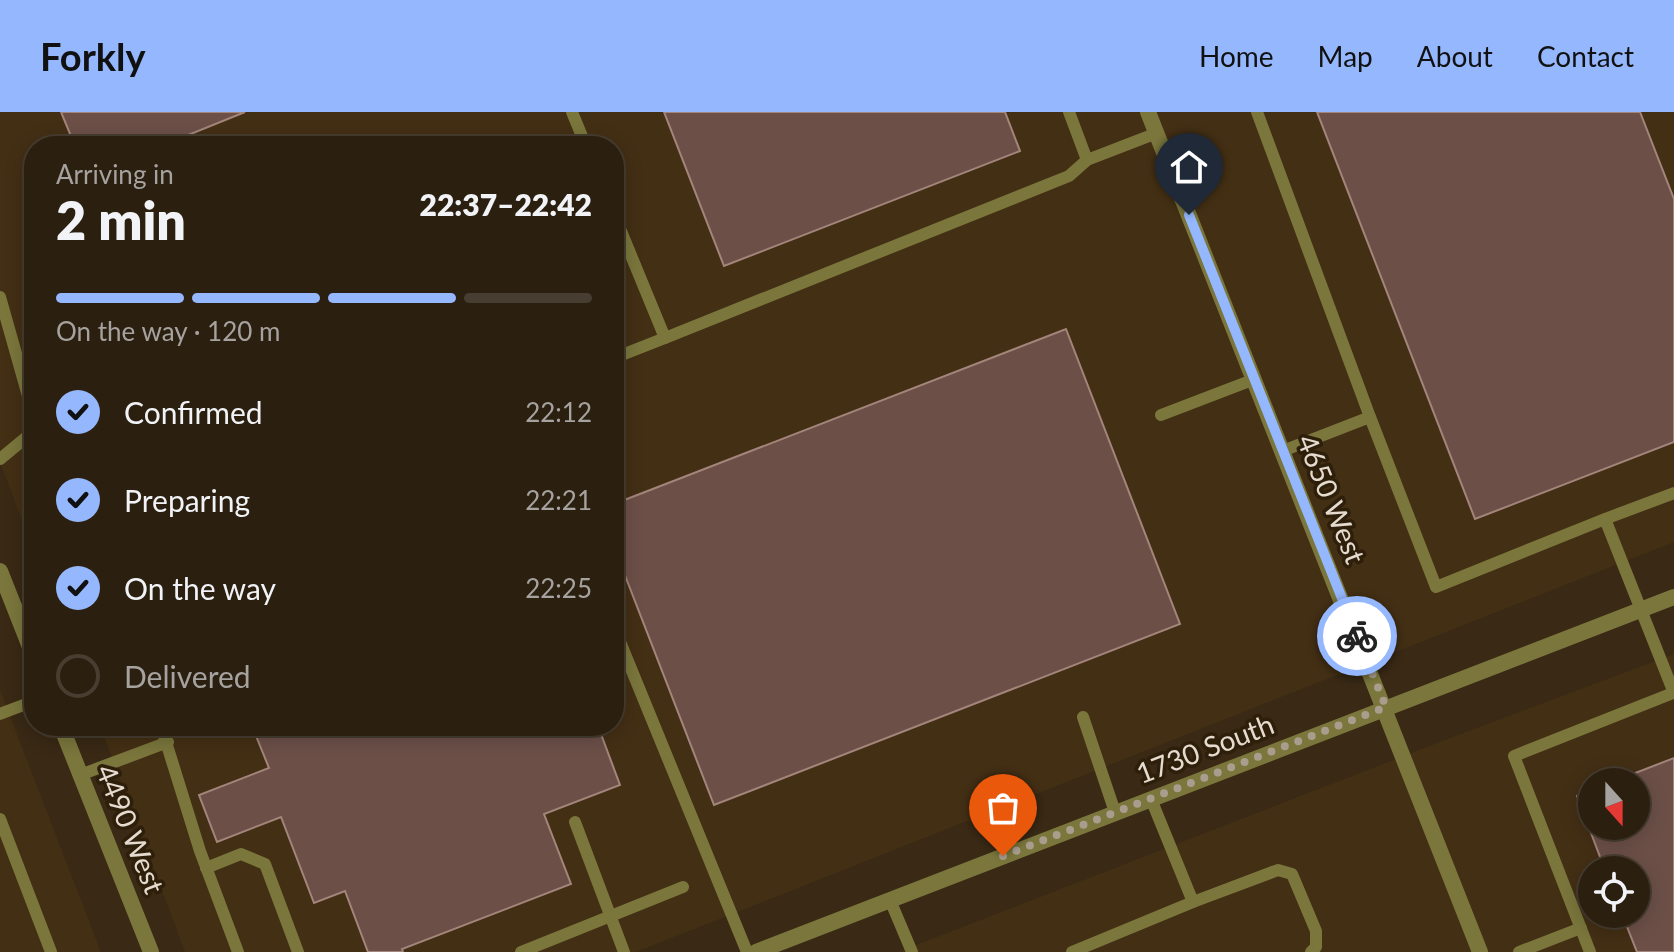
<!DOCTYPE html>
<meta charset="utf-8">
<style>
body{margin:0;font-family:Lato,sans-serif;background:#372c1e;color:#f1f3f6;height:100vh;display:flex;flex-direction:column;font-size:30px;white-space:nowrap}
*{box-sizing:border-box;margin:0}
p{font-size:26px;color:#a6a29f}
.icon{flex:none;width:44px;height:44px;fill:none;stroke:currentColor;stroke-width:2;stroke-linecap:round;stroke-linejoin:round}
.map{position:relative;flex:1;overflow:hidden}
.panel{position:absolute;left:24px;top:24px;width:600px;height:600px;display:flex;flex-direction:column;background:#2b1f10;border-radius:32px;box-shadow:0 4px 20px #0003,0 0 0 2px #473d30}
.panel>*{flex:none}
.needle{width:52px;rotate:159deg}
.buttons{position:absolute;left:1578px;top:656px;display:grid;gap:16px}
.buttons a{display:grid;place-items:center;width:72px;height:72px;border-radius:50%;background:#2b1f10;box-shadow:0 4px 20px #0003,0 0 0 2px #473d30;font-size:40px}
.pin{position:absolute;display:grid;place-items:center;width:68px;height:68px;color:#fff;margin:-82px -34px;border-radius:50% 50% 50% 0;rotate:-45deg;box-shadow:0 0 8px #0007}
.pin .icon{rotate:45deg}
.courier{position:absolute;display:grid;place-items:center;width:80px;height:80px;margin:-40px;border:6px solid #94b7fd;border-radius:50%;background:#fff;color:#222;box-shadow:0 2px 10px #0007}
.overview em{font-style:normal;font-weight:800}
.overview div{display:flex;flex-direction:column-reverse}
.overview{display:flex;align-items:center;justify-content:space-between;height:136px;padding:0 32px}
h1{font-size:52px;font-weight:800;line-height:60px}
.bar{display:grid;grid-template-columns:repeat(4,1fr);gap:12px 8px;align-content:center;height:96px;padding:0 32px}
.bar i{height:10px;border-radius:6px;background:#473d30}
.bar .active{background:#94b7fd}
.bar p{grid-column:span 4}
ol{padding:0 32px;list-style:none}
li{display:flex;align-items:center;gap:24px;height:88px}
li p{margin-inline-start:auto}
li .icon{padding:8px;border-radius:50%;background:#94b7fd;color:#111;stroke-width:4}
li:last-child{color:#a6a29f}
li i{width:44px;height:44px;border:4px solid #473d30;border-radius:50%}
header{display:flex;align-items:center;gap:48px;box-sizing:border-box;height:112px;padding:0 40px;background:#94b7fd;color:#111}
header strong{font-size:38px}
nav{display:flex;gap:44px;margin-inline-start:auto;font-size:28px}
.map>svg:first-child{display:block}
.built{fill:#432f14;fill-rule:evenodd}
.building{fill:#6c5048;stroke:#a3857b;stroke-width:2}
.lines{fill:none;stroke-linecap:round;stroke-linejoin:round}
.lane{stroke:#7a763c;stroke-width:12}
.street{stroke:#7a763c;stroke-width:16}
.done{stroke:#a99d8e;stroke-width:8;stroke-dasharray:0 14.4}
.route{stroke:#94b7fd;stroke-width:10}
.labels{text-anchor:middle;stroke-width:7;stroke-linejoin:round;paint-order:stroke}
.street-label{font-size:28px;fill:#e6dbcf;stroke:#2e1f0b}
</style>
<header>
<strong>Forkly</strong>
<nav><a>Home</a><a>Map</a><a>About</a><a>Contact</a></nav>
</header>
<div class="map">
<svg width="1674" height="840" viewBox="0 0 1674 840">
<rect width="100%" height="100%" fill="#392915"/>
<g class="built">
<polygon points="0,0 1674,0 1674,430 636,840 185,840 100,614 614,614 614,34 34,34 34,440 0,350"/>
<path d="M1674,542v298h-776l560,-217zM1592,670h44v44h-44zM1592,758h44v44h-44z"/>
<polygon points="0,578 101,840 0,840"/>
</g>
<g class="building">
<polygon points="61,0 245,0 161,34 75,34"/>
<polygon points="664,0 1005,0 1020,39 724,154"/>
<polygon points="1317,0 1640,0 1674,87 1674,330 1475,407"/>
<polygon points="1066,217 1180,512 714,693 614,435 614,392"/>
<polygon points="252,614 598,614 620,673 544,702 571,772 402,837 403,840 368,840 345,779 314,791 281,705 217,730 199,683 269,656"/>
<polygon points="1674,646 1674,840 1637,840 1622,802 1636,802 1636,758 1605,758 1577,684 1592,678 1592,714 1636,714 1636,670 1612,670"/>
</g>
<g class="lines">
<g class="lane">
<polyline points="572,0 586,34"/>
<polyline points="1069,0 1087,48"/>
<polyline points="1257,0 1370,305"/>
<polyline points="614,102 665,226 614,246"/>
<polyline points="0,185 34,305"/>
<polyline points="665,226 1069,64 1087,48 1157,21"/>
<polyline points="1161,303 1255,267"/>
<polyline points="1285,338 1370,305 1436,475 1605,407 1674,581"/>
<polyline points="0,347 34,319"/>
<polyline points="1605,407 1674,381"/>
<polyline points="614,515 747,840"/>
<polyline points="0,602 34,589"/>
<polyline points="1083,605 1115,700"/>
<polyline points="161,614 200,739 238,840"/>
<polyline points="80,663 168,630"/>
<polyline points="1151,687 1193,790 1278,758 1292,762 1316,819 1316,835 1311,840"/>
<polyline points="0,707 51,840"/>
<polyline points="575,710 624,840"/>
<polyline points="206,756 241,742 265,752 298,840"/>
<polyline points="890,788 912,840"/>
<polyline points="521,840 683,775"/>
<polyline points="1072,840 1193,790"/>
<polyline points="1519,840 1581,816"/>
<polyline points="1590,840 1514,644 1673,581"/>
</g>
<g class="street">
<polyline points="1148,0 1480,840"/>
<polyline points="0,459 34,545"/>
<polyline points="61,614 151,840"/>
<polyline points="756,840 1674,485"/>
</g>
</g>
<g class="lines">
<polyline class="done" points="1003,744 1386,595 1357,524"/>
<polyline class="route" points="1189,103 1357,524"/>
</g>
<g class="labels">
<g class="street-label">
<text transform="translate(1331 387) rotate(68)" y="10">4650 West</text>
<text transform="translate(1205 637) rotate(-21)" y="10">1730 South</text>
<text transform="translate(130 717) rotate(68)" y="10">4490 West</text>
</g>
</g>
</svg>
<div class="buttons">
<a><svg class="needle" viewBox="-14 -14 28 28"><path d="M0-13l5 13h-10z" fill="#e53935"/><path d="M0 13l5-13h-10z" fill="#a6a29f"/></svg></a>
<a><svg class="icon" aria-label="locate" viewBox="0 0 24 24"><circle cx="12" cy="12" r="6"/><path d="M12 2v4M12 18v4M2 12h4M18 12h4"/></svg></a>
</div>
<div class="pin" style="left:1003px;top:744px;background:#ea580c"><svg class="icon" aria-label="bag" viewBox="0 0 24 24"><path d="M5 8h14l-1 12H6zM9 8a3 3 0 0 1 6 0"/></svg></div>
<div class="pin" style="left:1189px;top:103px;background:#1f2937"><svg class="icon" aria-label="home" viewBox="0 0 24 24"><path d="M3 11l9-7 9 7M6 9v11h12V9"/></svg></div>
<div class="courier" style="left:1357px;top:524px"><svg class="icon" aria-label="bike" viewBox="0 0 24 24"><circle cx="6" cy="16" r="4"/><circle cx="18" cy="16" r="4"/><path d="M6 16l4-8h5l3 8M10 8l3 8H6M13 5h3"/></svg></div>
<section class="panel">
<div class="overview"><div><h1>2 min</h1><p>Arriving in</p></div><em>22:37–22:42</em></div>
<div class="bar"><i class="active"></i><i class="active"></i><i class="active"></i><i></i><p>On the way · 120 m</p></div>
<ol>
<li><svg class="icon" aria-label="check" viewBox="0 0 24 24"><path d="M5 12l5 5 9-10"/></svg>Confirmed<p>22:12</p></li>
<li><svg class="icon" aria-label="check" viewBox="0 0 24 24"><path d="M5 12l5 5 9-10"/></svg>Preparing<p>22:21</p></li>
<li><svg class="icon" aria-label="check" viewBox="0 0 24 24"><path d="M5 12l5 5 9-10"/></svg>On the way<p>22:25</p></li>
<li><i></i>Delivered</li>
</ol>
</section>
</div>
